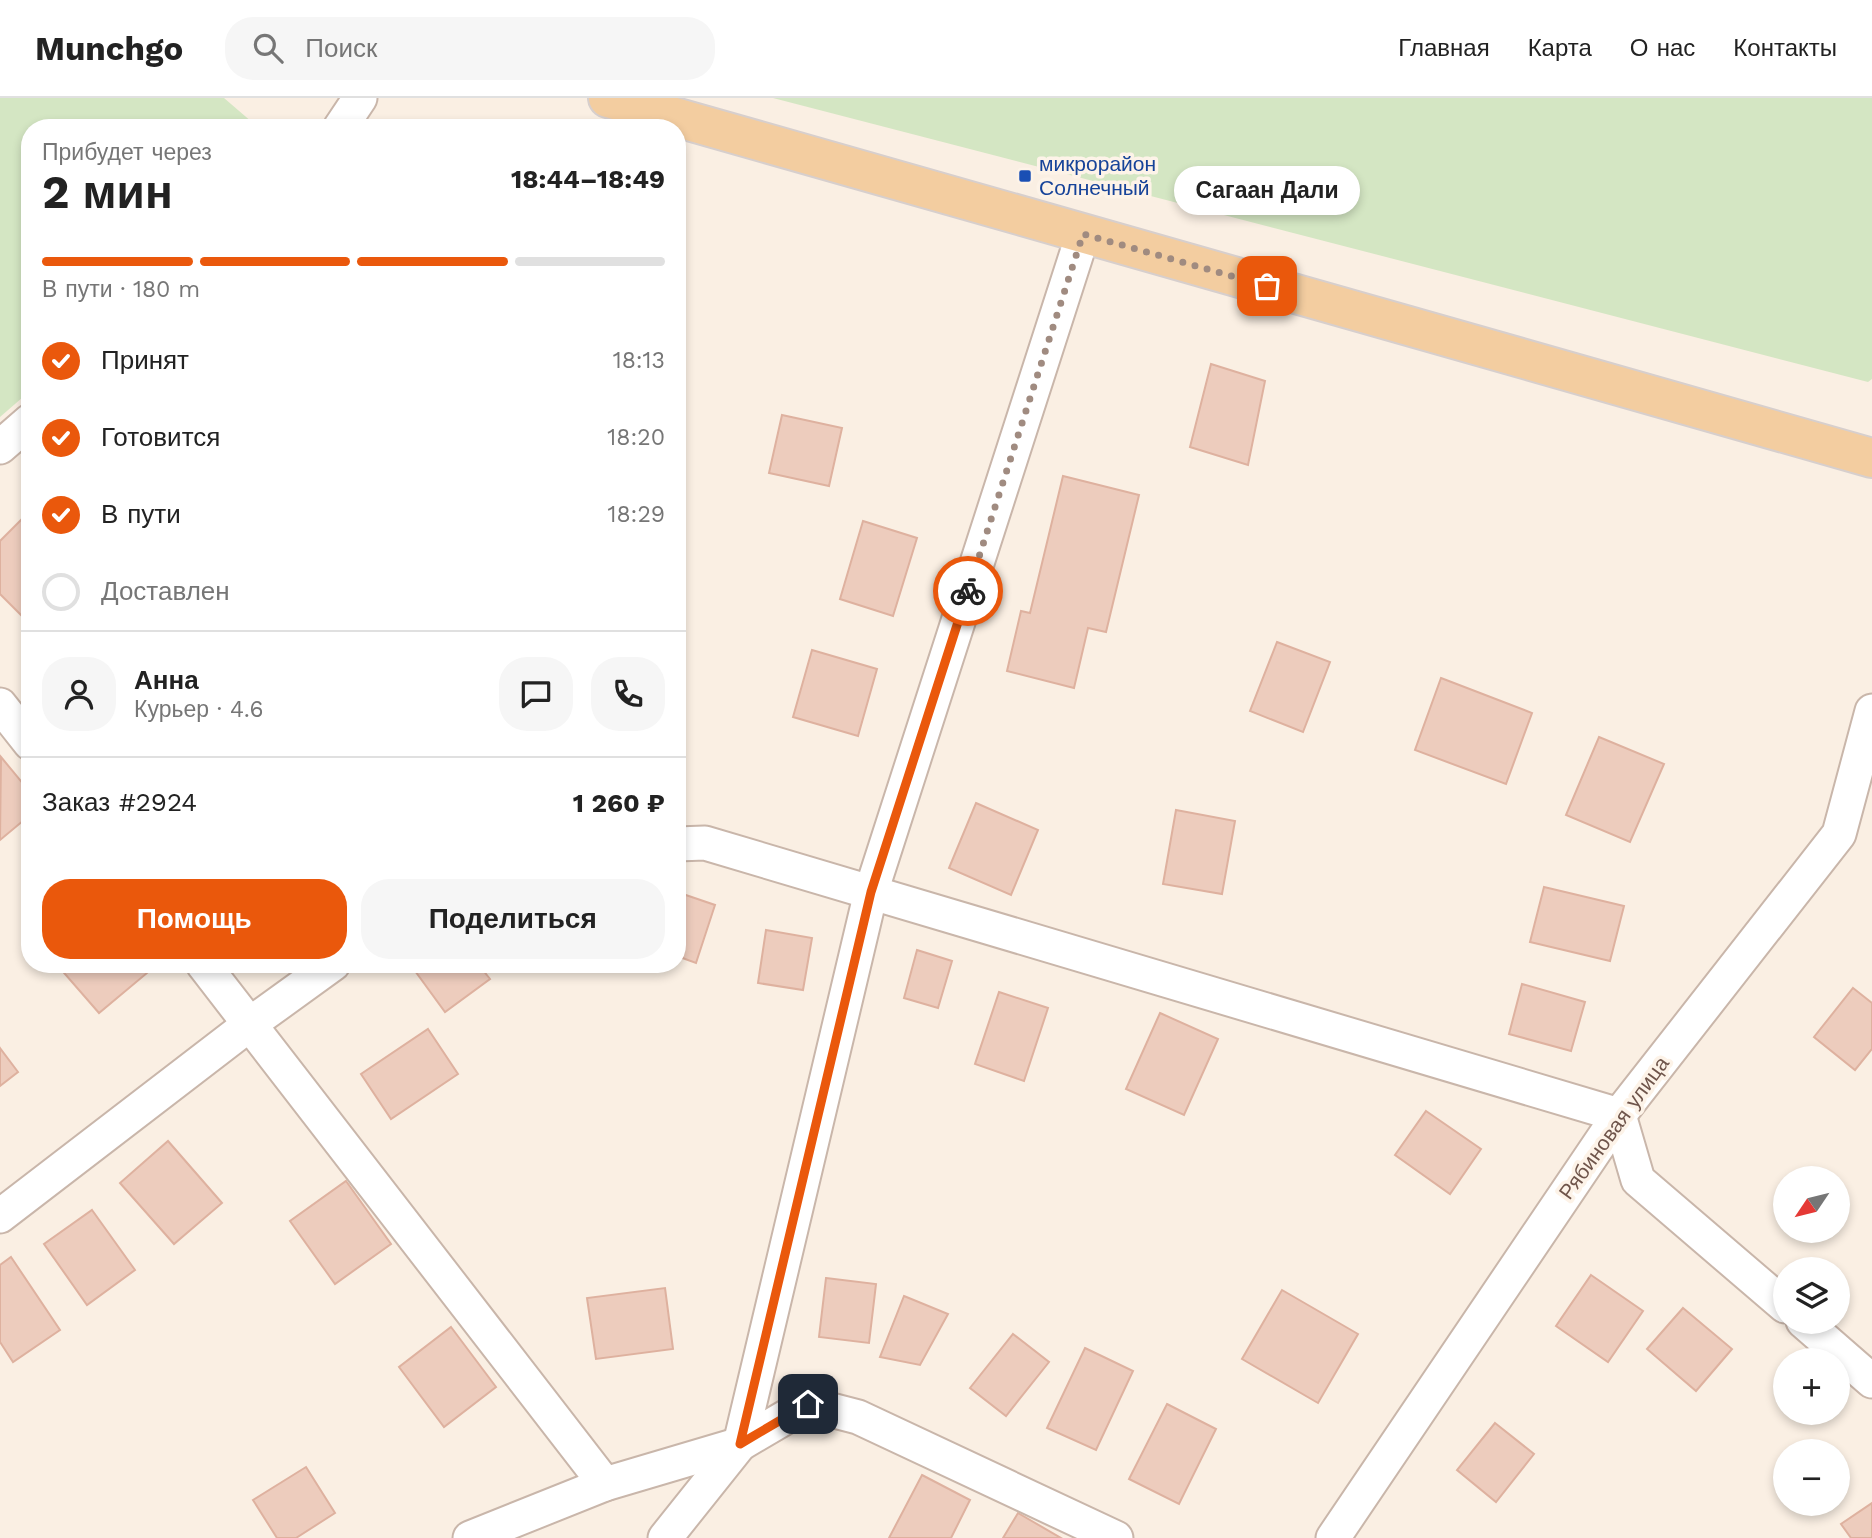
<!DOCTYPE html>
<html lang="ru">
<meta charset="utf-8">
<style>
body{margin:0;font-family:"Work Sans",sans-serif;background:#f6f6f6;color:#222;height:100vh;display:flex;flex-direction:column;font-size:26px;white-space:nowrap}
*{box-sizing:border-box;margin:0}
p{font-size:23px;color:#767676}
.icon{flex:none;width:38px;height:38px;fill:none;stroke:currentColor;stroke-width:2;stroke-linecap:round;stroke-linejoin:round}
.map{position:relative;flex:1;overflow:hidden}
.details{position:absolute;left:21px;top:21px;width:665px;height:854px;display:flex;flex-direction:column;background:#fff;border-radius:28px;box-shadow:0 4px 10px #0003}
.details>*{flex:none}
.needle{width:46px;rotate:235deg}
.fabs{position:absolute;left:1773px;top:1068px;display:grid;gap:14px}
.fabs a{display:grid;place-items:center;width:77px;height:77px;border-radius:50%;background:#fff;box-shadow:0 4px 10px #0003;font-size:35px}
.pin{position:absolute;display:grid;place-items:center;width:60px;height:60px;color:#fff;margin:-30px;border-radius:14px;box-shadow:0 4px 10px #0006}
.courier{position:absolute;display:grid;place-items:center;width:70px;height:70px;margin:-35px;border:5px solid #ea580c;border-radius:50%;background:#fff;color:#222;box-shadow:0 2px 9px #0007}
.bubble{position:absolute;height:49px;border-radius:24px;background:#fff;box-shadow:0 4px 10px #0003;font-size:23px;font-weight:700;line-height:49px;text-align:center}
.headline em{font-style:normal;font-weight:700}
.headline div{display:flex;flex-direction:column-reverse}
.headline{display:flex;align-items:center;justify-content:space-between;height:119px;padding:0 21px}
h1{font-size:46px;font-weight:700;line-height:52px}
.bar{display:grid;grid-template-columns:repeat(4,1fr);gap:10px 7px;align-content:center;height:84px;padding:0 21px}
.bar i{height:9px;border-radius:5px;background:#e0e0e0}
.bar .selected{background:#ea580c}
.bar p{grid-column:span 4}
.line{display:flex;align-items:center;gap:18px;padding:0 21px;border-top:2px solid #e0e0e0}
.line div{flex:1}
.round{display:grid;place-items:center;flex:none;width:74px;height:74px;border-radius:28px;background:#f6f6f6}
ol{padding:0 21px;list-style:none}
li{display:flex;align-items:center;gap:21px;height:77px}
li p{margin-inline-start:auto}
li .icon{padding:7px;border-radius:50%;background:#ea580c;color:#fff;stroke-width:4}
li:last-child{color:#767676}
li i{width:38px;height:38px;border:4px solid #e0e0e0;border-radius:50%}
.primary-button{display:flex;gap:14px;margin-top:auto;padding:14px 21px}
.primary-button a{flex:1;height:80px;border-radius:28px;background:#ea580c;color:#fff;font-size:28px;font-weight:700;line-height:80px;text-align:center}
.primary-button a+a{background:#f6f6f6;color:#222}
header{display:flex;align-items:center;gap:42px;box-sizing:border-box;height:98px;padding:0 35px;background:#fff;border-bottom:2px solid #e0e0e0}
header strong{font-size:33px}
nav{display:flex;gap:38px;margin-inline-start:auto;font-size:24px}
.search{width:490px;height:63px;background:#f6f6f6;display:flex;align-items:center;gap:18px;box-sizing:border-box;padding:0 24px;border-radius:28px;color:#767676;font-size:26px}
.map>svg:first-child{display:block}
.green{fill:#d4e6c3}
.building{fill:#edccbd;stroke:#deb19f;stroke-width:2}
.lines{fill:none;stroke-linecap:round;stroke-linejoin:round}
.minor-casing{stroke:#c9b6aa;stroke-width:37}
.primary-casing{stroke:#d7cfcd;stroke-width:42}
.minor{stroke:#fff;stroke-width:33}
.primary{stroke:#f3cda0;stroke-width:38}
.done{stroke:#a08b80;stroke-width:7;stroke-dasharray:0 12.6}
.route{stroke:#ea580c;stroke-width:9}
.transit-dot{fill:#1a4fb4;stroke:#fdf3e8;stroke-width:2.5}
.labels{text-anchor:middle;stroke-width:7;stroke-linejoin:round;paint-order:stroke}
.transit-label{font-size:21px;fill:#164399;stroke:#fdf3e8;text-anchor:start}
.street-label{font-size:21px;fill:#6f554b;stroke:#fdf3e8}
</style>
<header>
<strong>Munchgo</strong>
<div class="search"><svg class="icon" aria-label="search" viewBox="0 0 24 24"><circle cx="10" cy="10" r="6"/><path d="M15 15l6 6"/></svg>Поиск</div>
<nav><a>Главная</a><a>Карта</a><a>О нас</a><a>Контакты</a></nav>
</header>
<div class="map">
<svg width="1872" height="1440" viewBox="0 0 1872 1440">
<rect width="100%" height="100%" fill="#faefe3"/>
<g class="green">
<polygon points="0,0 224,0 259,30 30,30 30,293 0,319"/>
<polygon points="773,0 1872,0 1872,281 1868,284"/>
</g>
<g class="building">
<polygon points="1211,266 1265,283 1248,367 1190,349"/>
<polygon points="782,317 842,330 829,388 769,375"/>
<polygon points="1063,378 1139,397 1106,534 1088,530 1074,590 1007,573 1021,513 1030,515"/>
<polygon points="25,418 30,423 30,526 0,496 0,443"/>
<polygon points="863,423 917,440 893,518 840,501"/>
<polygon points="1277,544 1330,564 1303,634 1250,613"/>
<polygon points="812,552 877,571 858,638 793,619"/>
<polygon points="1441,580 1532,615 1506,686 1415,652"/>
<polygon points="1599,639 1664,666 1630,744 1566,717"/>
<polygon points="1,659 30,694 30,717 0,742"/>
<polygon points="976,705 1038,732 1011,797 949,770"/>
<polygon points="1176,712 1235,723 1222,796 1163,786"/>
<polygon points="1544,789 1624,808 1610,863 1530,844"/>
<polygon points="677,794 715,807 696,865 677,858"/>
<polygon points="766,832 812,840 803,892 758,885"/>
<polygon points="917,852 952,863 938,910 904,900"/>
<polygon points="61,866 139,866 147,875 99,915 58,868"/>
<polygon points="410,866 478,866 490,881 445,914"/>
<polygon points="1522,886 1585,904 1571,953 1509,936"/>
<polygon points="1853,890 1872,905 1872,951 1855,972 1814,939"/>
<polygon points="999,894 1048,910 1024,983 975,966"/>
<polygon points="1160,915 1218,941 1184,1017 1126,991"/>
<polygon points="428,931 458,976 391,1021 361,976"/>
<polygon points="0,950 18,974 0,988"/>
<polygon points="1426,1013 1481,1051 1450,1096 1395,1057"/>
<polygon points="168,1043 222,1105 174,1146 120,1085"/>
<polygon points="346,1083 391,1146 335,1186 290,1123"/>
<polygon points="92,1112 135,1172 87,1207 44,1146"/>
<polygon points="11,1159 60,1232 13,1264 0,1244 0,1167"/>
<polygon points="1591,1177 1643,1213 1608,1264 1556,1228"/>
<polygon points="826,1180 876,1186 869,1245 819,1239"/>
<polygon points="665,1190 673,1251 596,1261 587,1200"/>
<polygon points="1282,1192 1358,1236 1318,1305 1242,1261"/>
<polygon points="904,1198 948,1216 920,1267 880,1259"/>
<polygon points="1683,1210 1732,1251 1696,1293 1647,1251"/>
<polygon points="451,1229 496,1289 444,1329 399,1269"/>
<polygon points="1013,1236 1049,1264 1006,1318 970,1290"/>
<polygon points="1085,1250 1133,1273 1096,1352 1047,1330"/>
<polygon points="1167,1306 1216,1331 1179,1406 1129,1381"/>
<polygon points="1495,1325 1534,1356 1496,1404 1457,1372"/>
<polygon points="306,1369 335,1415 296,1440 277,1440 253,1402"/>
<polygon points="922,1377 970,1402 951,1440 889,1440"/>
<polygon points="1872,1405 1872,1440 1851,1440 1841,1426"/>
<polygon points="1018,1415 1061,1440 1003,1440"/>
</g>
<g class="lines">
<g class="minor-casing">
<g id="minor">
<polyline points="340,30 360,0"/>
<polyline points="0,349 30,323"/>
<polyline points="0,607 30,645"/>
<polyline points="677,746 705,745 1619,1017 1638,1082 1785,1208"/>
<polyline points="203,866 605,1386"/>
<polyline points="0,1118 250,926 333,866"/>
<polyline points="1803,1223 1872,1283"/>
<polyline points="470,1440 605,1386 740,1346 808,1306 858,1319 1116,1440"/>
<polyline points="665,1440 740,1346 871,794 1083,136"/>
<polyline points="1333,1440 1619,1017 1839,736 1872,613"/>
</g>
</g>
<g class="primary-casing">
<polyline id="primary" points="608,0 1872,360"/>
</g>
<use href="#minor" class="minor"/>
<use href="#primary" class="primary"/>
</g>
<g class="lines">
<polyline class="done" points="968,493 1083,136 1267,188"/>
<polyline class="route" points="808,1306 740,1346 871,794 968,493"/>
</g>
<rect class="transit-dot" x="1018" y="71" width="14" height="14" rx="3.5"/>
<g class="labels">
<g class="transit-label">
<text x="1039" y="73">микрорайон<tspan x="1039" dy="24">Солнечный</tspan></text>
</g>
<g class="street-label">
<text transform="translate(1614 1030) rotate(-54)" y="7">Рябиновая улица</text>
</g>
</g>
</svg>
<div class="fabs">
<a><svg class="needle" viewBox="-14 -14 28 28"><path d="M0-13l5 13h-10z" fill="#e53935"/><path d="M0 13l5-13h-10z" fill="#767676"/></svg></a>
<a><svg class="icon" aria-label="layers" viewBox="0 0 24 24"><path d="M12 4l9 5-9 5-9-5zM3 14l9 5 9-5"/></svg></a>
<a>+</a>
<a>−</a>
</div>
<div class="pin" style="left:1267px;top:188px;background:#ea580c"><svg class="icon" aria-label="bag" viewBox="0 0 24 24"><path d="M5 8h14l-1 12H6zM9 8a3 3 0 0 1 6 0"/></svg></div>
<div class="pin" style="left:808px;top:1306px;background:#1f2937"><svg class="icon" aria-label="home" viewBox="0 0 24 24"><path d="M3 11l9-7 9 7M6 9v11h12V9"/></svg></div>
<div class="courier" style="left:968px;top:493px"><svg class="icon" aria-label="bike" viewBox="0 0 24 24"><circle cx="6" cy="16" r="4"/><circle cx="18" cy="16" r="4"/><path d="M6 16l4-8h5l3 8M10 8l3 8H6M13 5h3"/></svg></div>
<div class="bubble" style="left:1174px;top:68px;width:186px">Сагаан Дали</div>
<section class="details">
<div class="headline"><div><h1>2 мин</h1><p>Прибудет через</p></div><em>18:44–18:49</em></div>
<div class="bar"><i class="selected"></i><i class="selected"></i><i class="selected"></i><i></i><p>В пути · 180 m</p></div>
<ol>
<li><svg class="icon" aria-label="check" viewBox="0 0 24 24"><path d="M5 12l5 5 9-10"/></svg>Принят<p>18:13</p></li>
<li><svg class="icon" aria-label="check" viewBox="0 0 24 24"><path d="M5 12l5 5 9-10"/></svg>Готовится<p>18:20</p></li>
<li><svg class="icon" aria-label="check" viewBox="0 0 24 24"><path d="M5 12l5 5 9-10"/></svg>В пути<p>18:29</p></li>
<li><i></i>Доставлен</li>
</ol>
<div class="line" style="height:126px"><a class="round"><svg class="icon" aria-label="person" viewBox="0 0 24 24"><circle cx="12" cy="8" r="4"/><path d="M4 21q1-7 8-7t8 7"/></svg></a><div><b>Анна</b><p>Курьер · 4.6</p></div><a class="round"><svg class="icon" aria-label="chat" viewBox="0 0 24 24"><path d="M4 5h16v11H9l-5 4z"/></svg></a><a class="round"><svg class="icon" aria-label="phone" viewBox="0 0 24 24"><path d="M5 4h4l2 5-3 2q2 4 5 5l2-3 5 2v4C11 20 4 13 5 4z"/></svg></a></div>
<div class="line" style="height:91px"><div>Заказ #2924</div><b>1 260 ₽</b></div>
<div class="primary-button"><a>Помощь</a><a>Поделиться</a></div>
</section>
</div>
